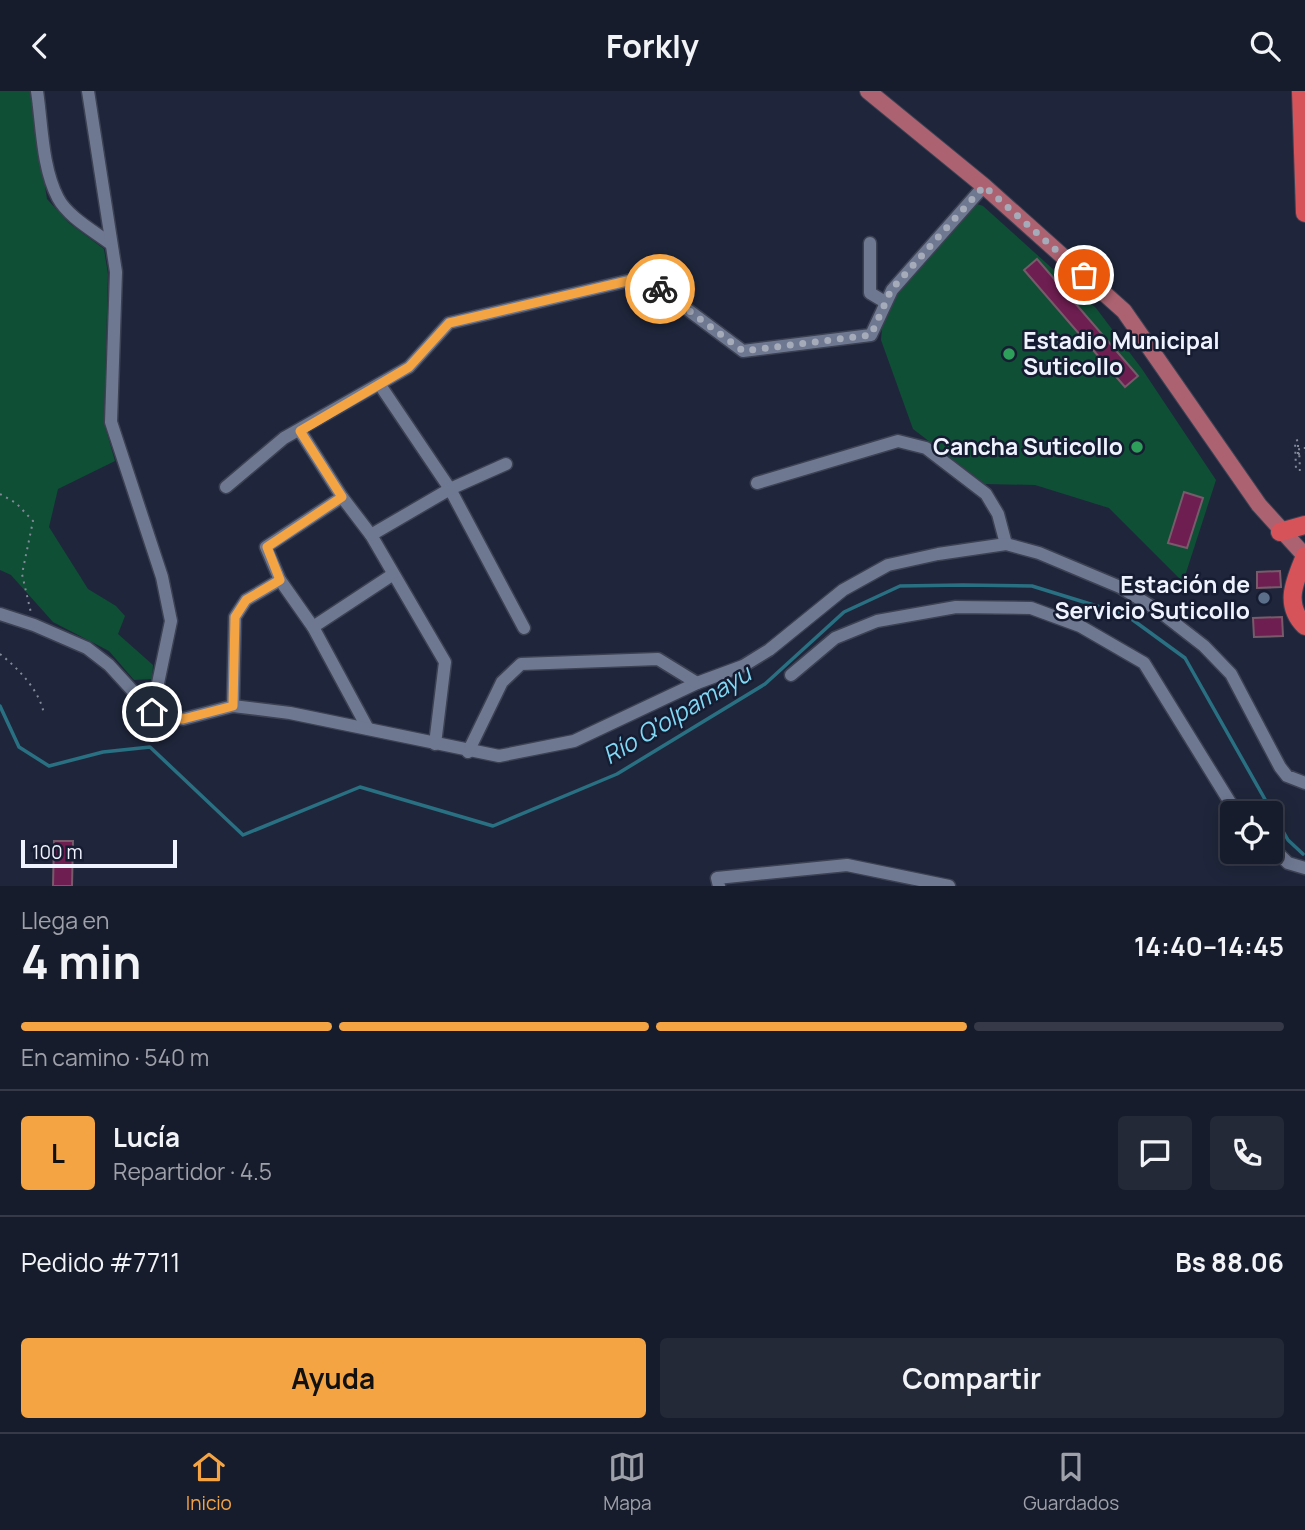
<!DOCTYPE html>
<html lang="es">
<meta charset="utf-8">
<style>
body{margin:0;font-family:Manrope,sans-serif;background:#242938;color:#f1f3f6;height:100vh;display:flex;flex-direction:column;font-size:26px;white-space:nowrap}
*{box-sizing:border-box;margin:0}
p{font-size:23px;color:#9ea1a9}
.icon{flex:none;width:38px;height:38px;fill:none;stroke:currentColor;stroke-width:2;stroke-linecap:round;stroke-linejoin:round}
.map{position:relative;height:795px;overflow:hidden}
.drawer{display:flex;flex-direction:column;background:#171c2c;flex:1}
.drawer>*{flex:none}
.fabs{position:absolute;left:1220px;top:710px;display:grid;gap:14px}
.fabs a{display:grid;place-items:center;width:63px;height:63px;border-radius:7px;background:#171c2c;box-shadow:0 4px 18px #0003,0 0 0 2px #363a48;font-size:35px}
.scale{position:absolute;left:21px;bottom:18px;width:156px;box-sizing:border-box;padding-left:7px;border:4px solid #eff3ff;border-top:0;font-size:19px;line-height:24px;white-space:nowrap;color:#eff3ff;-webkit-text-stroke:5px #161c31;paint-order:stroke}
.pin{position:absolute;display:grid;place-items:center;width:60px;height:60px;color:#fff;margin:-30px;border:4px solid #fff;border-radius:50%;box-shadow:0 2px 7px #0007}
.courier{position:absolute;display:grid;place-items:center;width:70px;height:70px;margin:-35px;border:5px solid #f4a443;border-radius:50%;background:#fff;color:#222;box-shadow:0 2px 9px #0007}
.head em{font-style:normal;font-weight:700}
.head div{display:flex;flex-direction:column-reverse}
.head{display:flex;align-items:center;justify-content:space-between;height:119px;padding:0 21px}
h1{font-size:46px;font-weight:700;line-height:52px}
.bar{display:grid;grid-template-columns:repeat(4,1fr);gap:10px 7px;align-content:center;height:84px;padding:0 21px}
.bar i{height:9px;border-radius:5px;background:#363a48}
.bar .on{background:#f4a443}
.bar p{grid-column:span 4}
.line{display:flex;align-items:center;gap:18px;padding:0 21px;border-top:2px solid #363a48}
.line div{flex:1}
.round{display:grid;place-items:center;flex:none;width:74px;height:74px;border-radius:7px;background:#242938}
.primary-button{display:flex;gap:14px;margin-top:auto;padding:14px 21px}
.primary-button a{flex:1;height:80px;border-radius:7px;background:#f4a443;color:#111;font-size:28px;font-weight:700;line-height:80px;text-align:center}
.primary-button a+a{background:#242938;color:#f1f3f6}
header{display:flex;justify-content:space-between;align-items:center;height:91px;padding:0 21px;background:#171c2c;font-size:32px;font-weight:700}
.menu{display:flex;justify-content:space-around;align-items:center;height:98px;border-top:2px solid #363a48;background:#171c2c;font-size:19px;color:#9ea1a9}
.menu a{display:grid;justify-items:center;gap:4px}
.menu .on{color:#f4a443}
.map>svg:first-child{display:block}
.green{fill:#0f4f35}
.lines{fill:none;stroke-linecap:round;stroke-linejoin:round}
.stream{stroke:#297083;stroke-width:3.5}
.building{fill:#6e1e51;stroke:#765b6a;stroke-width:2}
.minor-casing{stroke:#3c4153;stroke-width:15}
.major-casing{stroke:#3c4153;stroke-width:18}
.highway-casing{stroke:#3c4153;stroke-width:20}
.path{stroke:#84899a;stroke-width:2;stroke-dasharray:2 5;stroke-linecap:butt}
.minor{stroke:#6e7891;stroke-width:12}
.major{stroke:#ac6270;stroke-width:16}
.highway{stroke:#d6535a;stroke-width:18}
.path-bridge{stroke:#84899a;stroke-width:2;stroke-dasharray:2 5;stroke-linecap:butt}
.done{stroke:#a6abba;stroke-width:7;stroke-dasharray:0 12.6}
.route{stroke:#f4a443;stroke-width:9}
.leisure-dot{fill:#2e9e5b;stroke:#161c31;stroke-width:2.5}
.service-dot{fill:#5c6f8a;stroke:#161c31;stroke-width:2.5}
.labels{text-anchor:middle;stroke-width:5;stroke-linejoin:round;paint-order:stroke}
.poi-label{font-size:23px;font-weight:bold;fill:#eff3ff;stroke:#161c31;text-anchor:end}
.water-label{font-size:24px;font-style:italic;fill:#80d9f5;stroke:#161c31}
</style>
<header><svg class="icon" aria-label="back" viewBox="0 0 24 24"><path d="M15 5l-7 7 7 7"/></svg>Forkly<svg class="icon" aria-label="search" viewBox="0 0 24 24"><circle cx="10" cy="10" r="6"/><path d="M15 15l6 6"/></svg></header>
<div class="map">
<svg width="1305" height="795" viewBox="0 0 1305 795">
<rect width="100%" height="100%" fill="#1f263b"/>
<g class="green">
<polygon points="0,0 30,0 47,108 69,132 104,158 108,183 104,332 115,370 58,398 49,436 88,498 116,515 125,525 118,543 153,574 152,588 134,589 109,560 53,531 11,484 0,479"/>
<polygon points="977,113 983,115 1096,217 1142,278 1216,389 1183,491 1109,417 1035,394 985,393 913,338 881,249 883,225 899,200"/>
</g>
<g class="lines">
<polyline class="stream" points="0,615 19,656 49,675 103,661 150,656 243,744 360,696 493,735 617,683 765,593 844,521 900,495 963,494 1032,495 1126,524 1185,567 1288,749 1303,763"/>
</g>
<g class="building">
<polygon points="1037,168 1138,285 1125,296 1024,179"/>
<polygon points="1184,401 1203,407 1187,457 1168,452"/>
<polygon points="1280,480 1281,496 1257,497 1257,481"/>
<polygon points="1282,526 1283,545 1254,546 1253,527"/>
<polygon points="54,750 73,750 72,795 53,795"/>
</g>
<g class="lines">
<g class="minor-casing">
<g id="minor">
<path d="M37,0c5,33 5,77 21,107 10,19 36,33 53,46"/>
<polyline points="88,0 116,181 111,331 162,486 171,530 152,621"/>
<polyline points="870,152 870,202 885,211"/>
<polyline points="380,294 450,398 524,537"/>
<polyline points="300,340 342,406 371,444 445,571 435,653"/>
<polyline points="757,392 898,350 926,357 986,403 998,423 1006,453"/>
<polyline points="226,396 284,347 409,276 449,232 644,186 743,260 871,244 892,199 984,95"/>
<polyline points="342,406 266,456 280,489 313,536 367,636"/>
<polyline points="371,444 450,398 506,373"/>
<polyline points="0,523 34,534 87,557 109,574 152,621 183,628 233,615 290,622 499,665 574,650 697,592 743,575 769,559 843,499 888,474 938,463 1006,453 1039,462 1120,496 1159,520 1204,555 1231,583 1280,676 1287,685 1305,692"/>
<polyline points="313,536 392,484"/>
<polyline points="791,584 835,547 877,530 956,516 1031,517 1080,535 1144,572 1231,713 1240,723"/>
<polyline points="233,615 235,526 246,509 280,489"/>
<polyline points="468,661 502,591 521,573 658,568 697,592"/>
<polyline points="1270,754 1288,772 1305,777"/>
<polyline points="719,795 717,787 847,774 949,795"/>
</g>
</g>
<g class="major-casing">
<polyline id="major" points="868,0 984,95 1124,220 1259,414 1305,465"/>
</g>
<g class="highway-casing">
<g id="highway">
<polyline points="1301,0 1305,122"/>
<polyline points="1280,441 1305,434"/>
<path d="M1305,465c-10,25 -22,48 0,70"/>
</g>
</g>
<g class="path">
<polyline points="1298,363 1298,349 1295,350 1296,379 1300,379 1299,357 1305,357"/>
<polyline points="0,403 16,412 33,430 22,483 31,522"/>
<path d="M0,563c18,14 41,38 44,61"/>
</g>
<use href="#minor" class="minor"/>
<use href="#major" class="major"/>
<use href="#highway" class="highway"/>
<polyline class="path-bridge" points="1298,363 1305,362"/>
</g>
<g class="lines">
<polyline class="done" points="660,198 743,260 871,244 891,199 984,95 1084,184"/>
<polyline class="route" points="152,621 183,628 233,615 235,526 246,509 280,489 267,456 342,406 300,340 409,276 449,232 644,186 660,198"/>
</g>
<g class="leisure-dot">
<circle cx="1009" cy="263" r="7"/>
<circle cx="1137" cy="356" r="7"/>
</g>
<circle class="service-dot" cx="1264" cy="507" r="7"/>
<g class="labels">
<g class="poi-label">
<text x="1023" y="258" text-anchor="start">Estadio Municipal<tspan x="1023" dy="26">Suticollo</tspan></text>
<text x="1123" y="364">Cancha Suticollo</text>
<text x="1250" y="502">Estación de<tspan x="1250" dy="26">Servicio Suticollo</tspan></text>
</g>
<g class="water-label">
<text transform="translate(677 624) rotate(-31)" y="8">Río Q'olpamayu</text>
</g>
</g>
</svg>
<div class="fabs">
<a><svg class="icon" aria-label="locate" viewBox="0 0 24 24"><circle cx="12" cy="12" r="6"/><path d="M12 2v4M12 18v4M2 12h4M18 12h4"/></svg></a>
</div>
<div class="scale">100 m</div>
<div class="pin" style="left:1084px;top:184px;background:#ea580c"><svg class="icon" aria-label="bag" viewBox="0 0 24 24"><path d="M5 8h14l-1 12H6zM9 8a3 3 0 0 1 6 0"/></svg></div>
<div class="pin" style="left:152px;top:621px;background:#1f2937"><svg class="icon" aria-label="home" viewBox="0 0 24 24"><path d="M3 11l9-7 9 7M6 9v11h12V9"/></svg></div>
<div class="courier" style="left:660px;top:198px"><svg class="icon" aria-label="bike" viewBox="0 0 24 24"><circle cx="6" cy="16" r="4"/><circle cx="18" cy="16" r="4"/><path d="M6 16l4-8h5l3 8M10 8l3 8H6M13 5h3"/></svg></div>
</div>
<section class="drawer">
<div class="head"><div><h1>4 min</h1><p>Llega en</p></div><em>14:40–14:45</em></div>
<div class="bar"><i class="on"></i><i class="on"></i><i class="on"></i><i></i><p>En camino · 540 m</p></div>
<div class="line" style="height:126px"><b class="round" style="background:#f4a443;color:#111">L</b><div><b>Lucía</b><p>Repartidor · 4.5</p></div><a class="round"><svg class="icon" aria-label="chat" viewBox="0 0 24 24"><path d="M4 5h16v11H9l-5 4z"/></svg></a><a class="round"><svg class="icon" aria-label="phone" viewBox="0 0 24 24"><path d="M5 4h4l2 5-3 2q2 4 5 5l2-3 5 2v4C11 20 4 13 5 4z"/></svg></a></div>
<div class="line" style="height:91px"><div>Pedido #7711</div><b>Bs 88.06</b></div>
<div class="primary-button"><a>Ayuda</a><a>Compartir</a></div>
</section>
<nav class="menu">
<a class="on"><svg class="icon" aria-label="home" viewBox="0 0 24 24"><path d="M3 11l9-7 9 7M6 9v11h12V9"/></svg>Inicio</a>
<a><svg class="icon" aria-label="map" viewBox="0 0 24 24"><path d="M3 6l6-2 6 2 6-2v14l-6 2-6-2-6 2zM9 4v14M15 6v14"/></svg>Mapa</a>
<a><svg class="icon" aria-label="saved" viewBox="0 0 24 24"><path d="M7 4h10v16l-5-4-5 4z"/></svg>Guardados</a>
</nav>
